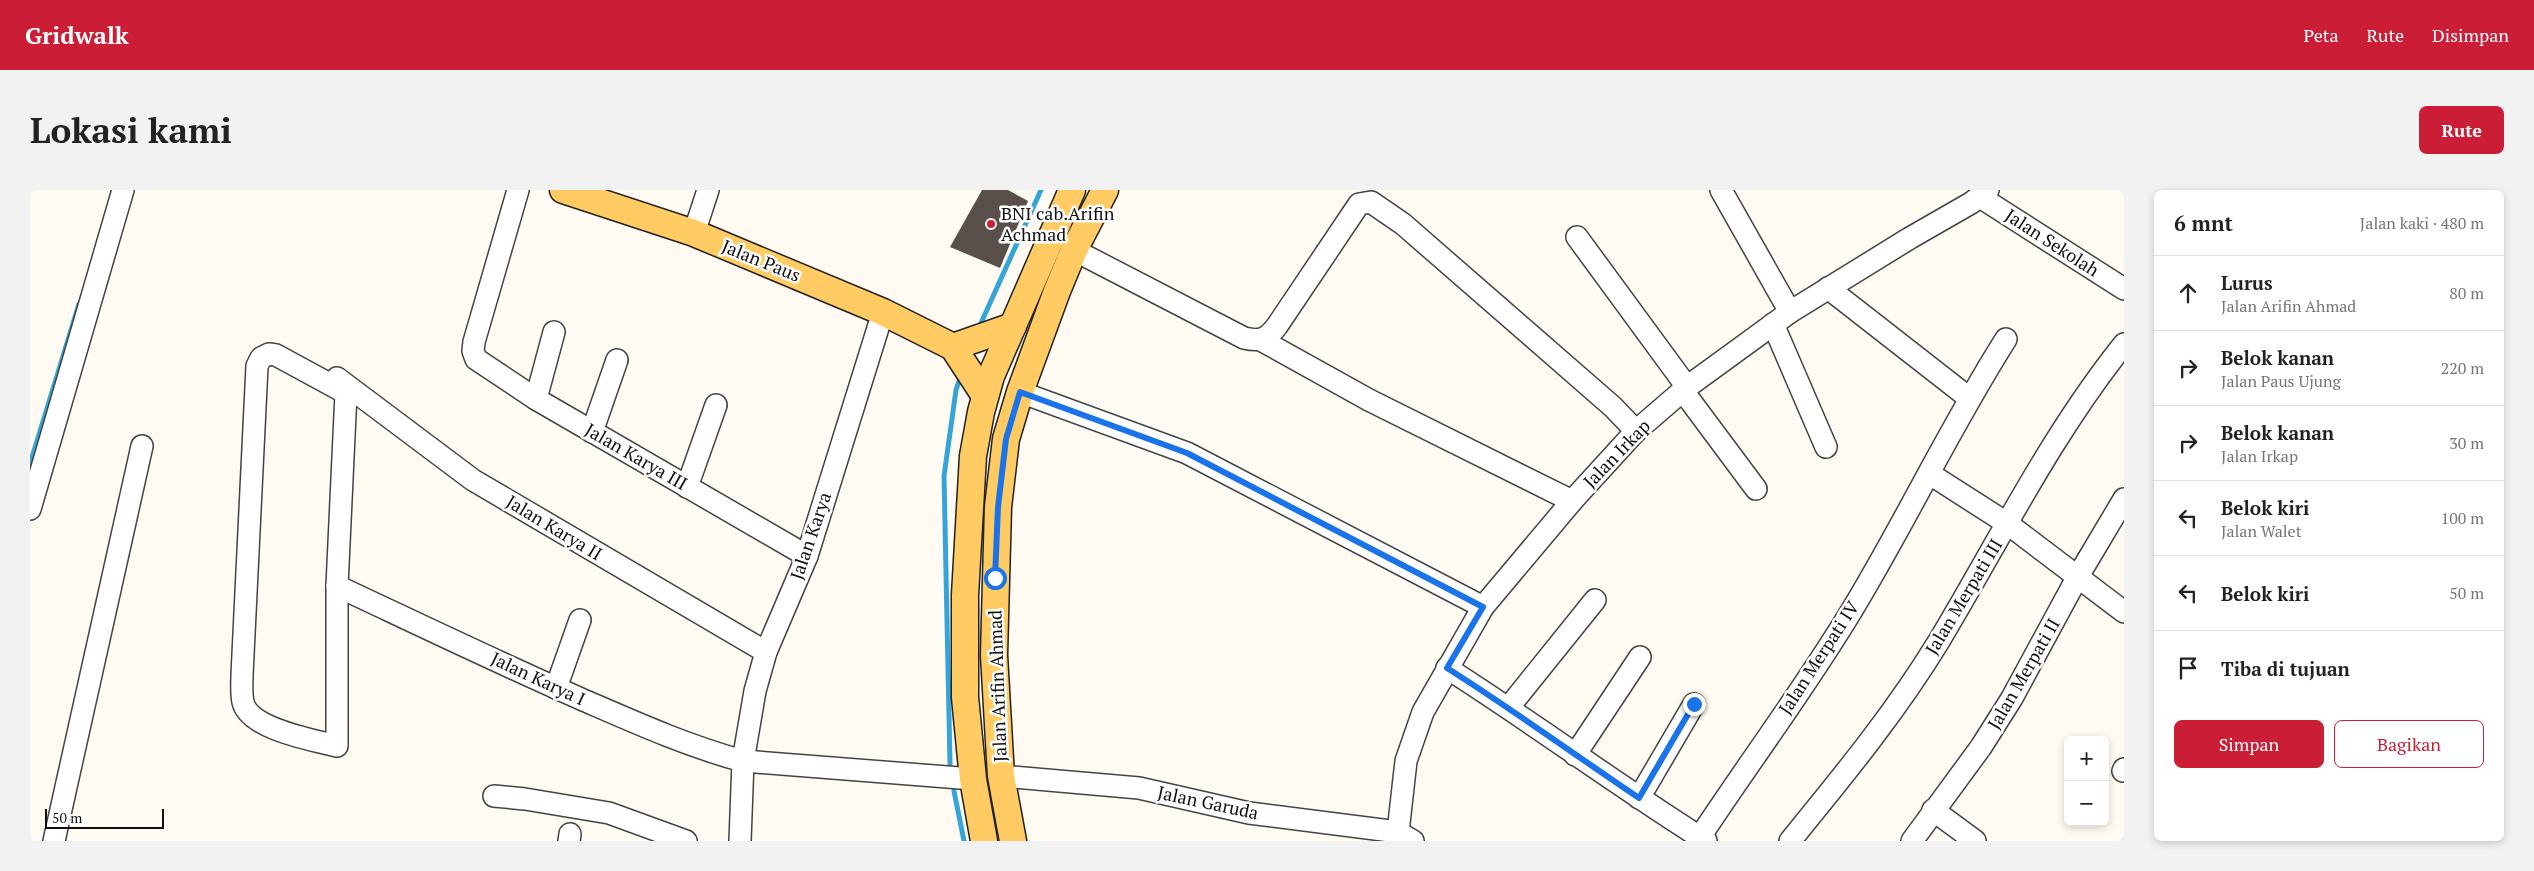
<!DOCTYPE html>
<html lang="id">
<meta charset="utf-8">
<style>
:root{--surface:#fff;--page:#f2f2f2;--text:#222;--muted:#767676;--line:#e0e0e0;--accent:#cb1d35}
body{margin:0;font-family:"PT Serif",serif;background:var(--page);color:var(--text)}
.controls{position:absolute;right:15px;bottom:15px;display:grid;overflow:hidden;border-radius:8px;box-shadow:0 2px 8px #0003}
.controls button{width:45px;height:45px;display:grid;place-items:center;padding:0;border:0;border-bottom:1px solid var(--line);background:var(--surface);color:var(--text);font:25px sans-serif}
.scale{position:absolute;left:15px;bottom:12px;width:119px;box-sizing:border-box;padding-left:5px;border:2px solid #101010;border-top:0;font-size:14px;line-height:18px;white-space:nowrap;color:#101010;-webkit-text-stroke:4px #fff;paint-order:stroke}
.stop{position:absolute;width:15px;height:15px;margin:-11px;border:4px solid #1a73e8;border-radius:50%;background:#fff}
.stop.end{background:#1a73e8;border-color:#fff;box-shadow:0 1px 5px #0008}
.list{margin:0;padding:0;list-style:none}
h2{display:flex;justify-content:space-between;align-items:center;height:65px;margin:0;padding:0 20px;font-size:21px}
h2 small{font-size:16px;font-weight:400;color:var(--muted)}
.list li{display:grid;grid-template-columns:32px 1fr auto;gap:15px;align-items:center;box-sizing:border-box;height:75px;padding:0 20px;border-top:1px solid var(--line)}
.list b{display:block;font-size:19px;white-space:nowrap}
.list p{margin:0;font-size:16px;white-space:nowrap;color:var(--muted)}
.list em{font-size:16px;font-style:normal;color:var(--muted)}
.actions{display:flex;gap:10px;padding:15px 20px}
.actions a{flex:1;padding:11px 0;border:1px solid var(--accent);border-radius:8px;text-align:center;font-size:18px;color:var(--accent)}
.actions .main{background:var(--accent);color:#fff}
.icon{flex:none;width:28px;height:28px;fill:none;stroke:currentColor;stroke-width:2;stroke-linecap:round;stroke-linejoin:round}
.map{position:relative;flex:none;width:2094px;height:651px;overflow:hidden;border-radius:8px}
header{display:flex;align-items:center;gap:30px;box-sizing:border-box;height:70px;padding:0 25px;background:var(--accent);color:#fff}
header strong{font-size:24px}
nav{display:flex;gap:28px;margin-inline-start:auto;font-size:18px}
.intro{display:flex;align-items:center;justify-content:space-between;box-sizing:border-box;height:120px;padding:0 30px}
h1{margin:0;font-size:35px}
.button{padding:12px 22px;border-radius:8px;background:var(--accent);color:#fff;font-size:18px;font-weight:700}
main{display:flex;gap:30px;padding:0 30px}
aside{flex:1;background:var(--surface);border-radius:8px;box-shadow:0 2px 8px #0003}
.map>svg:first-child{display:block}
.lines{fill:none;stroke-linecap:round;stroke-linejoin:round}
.stream{stroke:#35a5d7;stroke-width:5}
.building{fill:#594f4b}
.minor-casing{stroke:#434343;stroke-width:24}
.major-casing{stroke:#212121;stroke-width:29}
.minor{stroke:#fff;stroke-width:21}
.major{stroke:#ffcb62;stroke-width:26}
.route{stroke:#1a73e8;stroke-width:6}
.poi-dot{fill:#cb1d35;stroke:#fff;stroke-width:2}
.labels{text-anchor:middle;stroke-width:5;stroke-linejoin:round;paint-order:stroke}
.poi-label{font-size:18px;fill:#101010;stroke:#fff;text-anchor:start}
.street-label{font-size:18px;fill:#101010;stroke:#fff}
</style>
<header>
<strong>Gridwalk</strong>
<nav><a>Peta</a><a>Rute</a><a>Disimpan</a></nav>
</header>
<div class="intro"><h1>Lokasi kami</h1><a class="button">Rute</a></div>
<main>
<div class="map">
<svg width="2094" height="651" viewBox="0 0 2094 651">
<rect width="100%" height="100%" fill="#fffbf2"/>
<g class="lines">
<g class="stream">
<path d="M951,133L1011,0"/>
<path d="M0,274L49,114"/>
<path d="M920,574L914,286L926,200L930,188"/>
<path d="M924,601L934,651"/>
</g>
</g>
<path class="building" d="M952,0H978L998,11L970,78L920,57Z"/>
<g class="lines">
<g class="minor-casing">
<g id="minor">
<path d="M488,0L444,152L443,161L446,169L506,209L777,366"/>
<path d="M1691,0L1760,122"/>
<path d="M1950,7L2094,99"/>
<path d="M664,43L678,0"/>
<path d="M1547,47L1657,197"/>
<path d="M1044,60L1214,148C1231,152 1237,149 1247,136L1329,14L1341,12L1373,34L1583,217L1606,241"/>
<path d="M1798,98L1939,208"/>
<path d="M1743,134L1796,257"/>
<path d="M1231,150L1339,210L1542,311"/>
<path d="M239,164L246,165L316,203L307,396V556C283,550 219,539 213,512C211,503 212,493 212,485L227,176L231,168Z"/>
<path d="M307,188L443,290L736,462"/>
<path d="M1653,201L1726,299"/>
<path d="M990,202L1157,263L1453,417"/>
<path d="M506,209L524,142"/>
<path d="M562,242L587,170"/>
<path d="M1900,284L1978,334L2094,422"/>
<path d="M657,297L686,215"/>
<path d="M0,319L93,0"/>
<path d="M307,396C388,434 469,473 551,509C604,532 657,556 713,571L943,589"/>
<path d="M1417,478C1505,534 1588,596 1676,651"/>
<path d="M526,498L550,430"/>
<path d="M1479,517L1565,410"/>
<path d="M1545,565L1610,467"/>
<path d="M2093,581L2094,579"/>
<path d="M971,586L1109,598L1219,623L1368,642L1383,651"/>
<path d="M464,606L495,609L579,623L656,651"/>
<path d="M1609,608L1664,514"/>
<path d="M1903,620L1945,651"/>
<path d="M1670,647C1720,571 1775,498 1822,420C1876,331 1920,237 1976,149"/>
<path d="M24,651L112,256"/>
<path d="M539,651L540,644"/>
<path d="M710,651L713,571L725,501L736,462L777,366L853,122"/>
<path d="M1367,651L1376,571L1393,522L1453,417L1542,311L1606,241L1657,197L1760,122L1880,48L1941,13L1958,0"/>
<path d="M1760,651C1813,586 1865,523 1909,451C1969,351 2021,245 2094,154"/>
<path d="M1882,651L1951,557L1982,508L2047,388L2094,309"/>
</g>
</g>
<g class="major-casing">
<g id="major">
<path d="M533,0L664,43L853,122L923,157L955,206"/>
<path d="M923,157L983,136"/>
<path d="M954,651L943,589L935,507V405L943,266L951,222L961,186L1042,0"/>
<path d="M983,651L971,586L964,465L968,317L976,249L990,202L1027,101L1044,60L1075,0"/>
</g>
</g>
<use href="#minor" class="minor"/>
<use href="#major" class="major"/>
</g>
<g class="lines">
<path class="route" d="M965,388L968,317L976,249L990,202L1157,263L1453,417L1417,478C1482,519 1545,565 1609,608L1664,514"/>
</g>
<circle class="poi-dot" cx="961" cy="34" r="5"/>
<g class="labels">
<g class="poi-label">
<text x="971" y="30">BNI cab.Arifin<tspan x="971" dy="21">Achmad</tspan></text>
</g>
<g class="street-label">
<text transform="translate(2022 53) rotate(33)" y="6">Jalan Sekolah</text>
<text transform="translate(731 71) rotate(22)" y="6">Jalan Paus</text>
<text transform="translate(1587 264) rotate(-46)" y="6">Jalan Irkap</text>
<text transform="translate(606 267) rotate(30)" y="6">Jalan Karya III</text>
<text transform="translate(524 338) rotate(31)" y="6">Jalan Karya II</text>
<text transform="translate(781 346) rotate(-71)" y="6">Jalan Karya</text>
<text transform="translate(1934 407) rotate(-59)" y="6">Jalan Merpati III</text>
<text transform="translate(1789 468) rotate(-57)" y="6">Jalan Merpati IV</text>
<text transform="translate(1994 484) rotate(-60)" y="6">Jalan Merpati II</text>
<text transform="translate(508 489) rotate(25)" y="6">Jalan Karya I</text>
<text transform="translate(968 496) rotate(-92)" y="6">Jalan Arifin Ahmad</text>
<text transform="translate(1178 613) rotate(12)" y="6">Jalan Garuda</text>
</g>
</g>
</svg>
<div class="controls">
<button>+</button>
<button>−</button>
</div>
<div class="scale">50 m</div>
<div class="stop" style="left:965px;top:388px"></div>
<div class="stop end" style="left:1664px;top:514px"></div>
</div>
<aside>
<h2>6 mnt<small>Jalan kaki · 480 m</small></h2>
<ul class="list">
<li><svg class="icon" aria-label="ahead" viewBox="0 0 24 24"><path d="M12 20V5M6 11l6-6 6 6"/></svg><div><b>Lurus</b><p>Jalan Arifin Ahmad</p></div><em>80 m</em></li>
<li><svg class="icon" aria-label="right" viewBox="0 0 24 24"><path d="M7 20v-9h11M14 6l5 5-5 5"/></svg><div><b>Belok kanan</b><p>Jalan Paus Ujung</p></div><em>220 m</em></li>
<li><svg class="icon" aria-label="right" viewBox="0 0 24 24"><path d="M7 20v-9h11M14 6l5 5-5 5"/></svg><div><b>Belok kanan</b><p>Jalan Irkap</p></div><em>30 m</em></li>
<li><svg class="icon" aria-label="left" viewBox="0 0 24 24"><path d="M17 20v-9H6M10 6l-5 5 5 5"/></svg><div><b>Belok kiri</b><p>Jalan Walet</p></div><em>100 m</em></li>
<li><svg class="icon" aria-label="left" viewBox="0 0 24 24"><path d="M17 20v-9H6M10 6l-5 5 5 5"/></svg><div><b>Belok kiri</b></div><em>50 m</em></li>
<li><svg class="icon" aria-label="arrive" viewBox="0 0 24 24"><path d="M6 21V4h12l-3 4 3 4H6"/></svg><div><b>Tiba di tujuan</b></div></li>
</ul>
<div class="actions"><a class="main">Simpan</a><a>Bagikan</a></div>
</aside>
</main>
